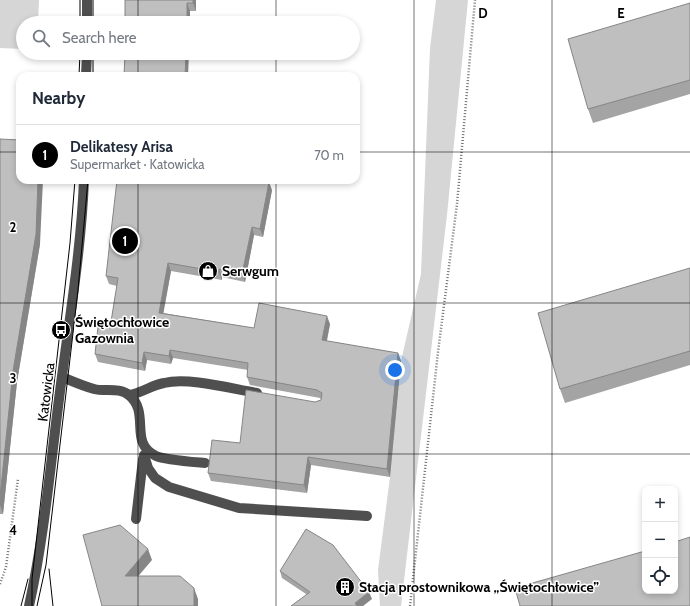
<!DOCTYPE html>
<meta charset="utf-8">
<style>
:root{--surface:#fff;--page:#f2f2f3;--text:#1f2937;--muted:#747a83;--line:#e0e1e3;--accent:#000}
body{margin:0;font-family:Cabin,sans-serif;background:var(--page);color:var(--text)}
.controls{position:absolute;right:12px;bottom:12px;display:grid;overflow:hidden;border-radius:8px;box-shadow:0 2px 6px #0003}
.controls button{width:36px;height:36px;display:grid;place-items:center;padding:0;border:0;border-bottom:1px solid var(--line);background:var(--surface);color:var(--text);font:20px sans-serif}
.you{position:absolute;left:395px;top:370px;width:14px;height:14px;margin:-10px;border:3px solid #fff;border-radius:50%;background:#1a73e8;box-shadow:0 0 0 6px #1a73e833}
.badge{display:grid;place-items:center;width:26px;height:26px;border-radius:50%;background:var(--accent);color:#fff;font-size:13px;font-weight:700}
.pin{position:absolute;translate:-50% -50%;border:2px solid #fff;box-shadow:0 1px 4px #0006}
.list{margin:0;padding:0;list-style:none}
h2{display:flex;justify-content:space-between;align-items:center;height:52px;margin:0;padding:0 16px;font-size:17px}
h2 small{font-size:13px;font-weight:400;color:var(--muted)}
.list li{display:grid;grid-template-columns:26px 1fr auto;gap:12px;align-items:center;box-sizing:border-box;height:60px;padding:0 16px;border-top:1px solid var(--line)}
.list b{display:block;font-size:15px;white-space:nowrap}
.list p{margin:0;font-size:13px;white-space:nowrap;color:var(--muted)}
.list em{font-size:13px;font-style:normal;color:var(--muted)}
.icon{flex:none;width:22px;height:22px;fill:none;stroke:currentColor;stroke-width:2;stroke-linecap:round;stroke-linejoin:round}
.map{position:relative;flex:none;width:690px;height:606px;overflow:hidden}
.search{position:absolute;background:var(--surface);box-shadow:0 2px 6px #0003;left:16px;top:16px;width:344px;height:44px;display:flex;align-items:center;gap:10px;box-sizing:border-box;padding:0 14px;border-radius:22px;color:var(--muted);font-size:15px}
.panel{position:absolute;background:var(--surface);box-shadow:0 2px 6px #0003;left:16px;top:72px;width:344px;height:112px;border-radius:12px}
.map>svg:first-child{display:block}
.green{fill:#d6d6d6}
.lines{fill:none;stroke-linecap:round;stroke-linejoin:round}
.path{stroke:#717171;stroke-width:2.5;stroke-dasharray:1 2;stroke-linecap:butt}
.minor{stroke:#4f4f4f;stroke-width:10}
.tram{stroke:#000;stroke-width:1}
.wall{fill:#a4a4a4}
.shaded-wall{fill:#868686}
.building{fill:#bfbfbf;stroke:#868686}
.grid{fill:none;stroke:#000;stroke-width:1;stroke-opacity:0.55}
.labels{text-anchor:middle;stroke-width:3;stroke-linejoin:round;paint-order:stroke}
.poi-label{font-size:14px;font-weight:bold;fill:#000;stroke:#fff;text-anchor:start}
.street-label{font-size:14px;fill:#000;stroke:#fff}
.grid-label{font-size:13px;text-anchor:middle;font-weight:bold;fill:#000;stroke:#fff;stroke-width:3;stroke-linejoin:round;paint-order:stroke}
</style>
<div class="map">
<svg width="690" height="606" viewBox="0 0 690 606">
<rect width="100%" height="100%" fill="#fff"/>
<g class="green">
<path d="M0,0H39L38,23H23V49L0,48Z"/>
<path d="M436,0H468L447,215L401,606H380L378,570L390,477L401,361L421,274L430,48Z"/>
</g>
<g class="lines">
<g class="path">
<path d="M0,584L6,567L18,479"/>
<path d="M410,606L438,352L457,204L475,0"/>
</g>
<g class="minor">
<path d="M87,23V0"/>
<path d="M86,76L87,53"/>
<path d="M62,377C72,381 83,386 94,389C105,392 119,387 129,395C151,413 128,443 156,456C165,460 194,462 205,463"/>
<path d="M129,395C142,393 152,385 164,383C189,377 232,389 257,393"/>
<path d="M144,455L148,468L155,478L169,487L239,508L367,516"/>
<path d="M136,519L143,459"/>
<path d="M29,606C44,538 50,469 59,399C68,327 81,254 84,180"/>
</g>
<g class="tram">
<path d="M93,0V23"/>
<path d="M80,23V0"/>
<path d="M79,76L80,53"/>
<path d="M93,76V53"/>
<path d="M49,569L53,606"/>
<path d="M21,606L28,579"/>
<path d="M32,606V579L70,243L75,180"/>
<path d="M37,606L46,565L78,290L88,180"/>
</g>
</g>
<g class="wall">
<path d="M196,0V11H190L125,23Z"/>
<path d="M690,3V94L593,123L588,109Z"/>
<path d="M0,139L40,244L17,382L3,514H0Z"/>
<path d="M272,190L263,237L254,235L245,282L222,277V280L171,271L163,313L254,328L330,324L327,341L398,353L401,361L390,477L311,465L307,493L211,481L208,473L240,443L315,402L321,400V399L320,398L250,385L247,377L248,370L173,358L171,364L147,360L145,371L98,362L95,354L110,328L117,286L109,284L106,276Z"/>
<path d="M690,268V365L565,403L560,389Z"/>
<path d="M280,571L372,599L306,594L282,578Z"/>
</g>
<g class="shaded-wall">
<path d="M193,0H196V11L193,3Z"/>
<path d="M187,3L190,11V23H187Z"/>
<path d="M186,53H189L188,76H185Z"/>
<path d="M38,180H43L40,244L17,382L3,514L0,505V497L13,371Z"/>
<path d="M269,182L272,190L263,237L260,229Z"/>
<path d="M252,227L254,235L245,282L242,274Z"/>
<path d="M168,263L171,271L162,321L159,313Z"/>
<path d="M219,269L222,277V280L219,272Z"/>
<path d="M327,316L330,324L325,348L322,340Z"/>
<path d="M170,350L173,358L171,364L169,356Z"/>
<path d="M144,352L147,360L145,371L142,363Z"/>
<path d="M398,353L401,361L390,477L387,469Z"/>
<path d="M308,457L311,465L307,493L304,485Z"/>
<path d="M148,549L152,560L129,587L125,576Z"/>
<path d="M194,588L198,599V606H194Z"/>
<path d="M369,592L372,599L363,606H356L355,603Z"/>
</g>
<g class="building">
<path d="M125,0H193V3H187V23H125Z"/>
<path d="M690,3V80L588,109L568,39Z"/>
<path d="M125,53H186L185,76H124Z"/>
<path d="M0,139L20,140V180H38L36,234L13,371L0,497Z"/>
<path d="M117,180H259L269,182L260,229L252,227L242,274L219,269V272L168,263L159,313L254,328L259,303L327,316L322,340L398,353L387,469L308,457L304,485L208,473L212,440L240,443L246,390L315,402L321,400L322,393L317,390L247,377L248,363L170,350L169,356L144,352L142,363L95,354L98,327L110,328L118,278L106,276Z"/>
<path d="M690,268V351L560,389L538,313Z"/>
<path d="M120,525L148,549L125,576H180L194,588V606H102L83,535Z"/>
<path d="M306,529L333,545L369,592L355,603L357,606H291L310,592L280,571Z"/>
<path d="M690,537V606H520L515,588L645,551V591H675V542Z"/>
</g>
<path class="grid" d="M138,0V23M276,0V23M414,0V606M552,0V606M138,53V76M276,53V76M0,152H20M356,152H690M138,180V606M276,180V606M0,303H690M0,454H690"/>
<defs>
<g id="shop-disc" transform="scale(1)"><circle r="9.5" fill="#000" stroke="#fff"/><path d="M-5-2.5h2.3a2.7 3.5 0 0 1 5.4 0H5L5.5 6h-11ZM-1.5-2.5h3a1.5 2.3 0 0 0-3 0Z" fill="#fff"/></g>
<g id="bus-disc" transform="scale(1)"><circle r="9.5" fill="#000" stroke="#fff"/><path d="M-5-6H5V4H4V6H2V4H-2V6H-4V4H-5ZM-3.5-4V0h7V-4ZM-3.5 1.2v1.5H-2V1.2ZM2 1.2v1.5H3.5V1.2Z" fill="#fff"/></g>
<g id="building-disc" transform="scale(1)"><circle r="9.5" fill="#000" stroke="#fff"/><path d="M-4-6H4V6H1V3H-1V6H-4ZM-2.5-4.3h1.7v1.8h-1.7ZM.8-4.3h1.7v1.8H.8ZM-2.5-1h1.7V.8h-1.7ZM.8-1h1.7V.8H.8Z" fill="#fff"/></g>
</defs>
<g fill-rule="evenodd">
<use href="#shop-disc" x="208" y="271"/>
<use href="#bus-disc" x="61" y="330"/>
<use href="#building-disc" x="345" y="587"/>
</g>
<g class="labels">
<g class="poi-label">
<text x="222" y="276">Serwgum</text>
<text x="75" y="327">Świętochłowice<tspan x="75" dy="16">Gazownia</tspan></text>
<text x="359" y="592">Stacja prostownikowa „Świętochłowice”</text>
</g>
<g class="street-label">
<text transform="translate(46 392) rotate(-83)" y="5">Katowicka</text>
</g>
</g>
<g class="grid-label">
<text x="483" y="18">D</text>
<text x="621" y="18">E</text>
<text x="13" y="232">2</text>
<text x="13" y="383">3</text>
<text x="13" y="535">4</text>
</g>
</svg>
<div class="controls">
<button>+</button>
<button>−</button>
<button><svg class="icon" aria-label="locate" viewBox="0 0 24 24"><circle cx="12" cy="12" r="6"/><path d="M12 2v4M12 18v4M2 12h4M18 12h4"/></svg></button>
</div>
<div class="you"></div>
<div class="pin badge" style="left:125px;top:241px">1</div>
<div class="search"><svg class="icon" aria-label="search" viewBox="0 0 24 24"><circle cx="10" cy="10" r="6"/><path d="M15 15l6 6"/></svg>Search here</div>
<section class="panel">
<h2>Nearby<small></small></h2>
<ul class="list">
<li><span class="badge">1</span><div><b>Delikatesy Arisa</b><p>Supermarket · Katowicka</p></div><em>70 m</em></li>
</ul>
</section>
</div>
